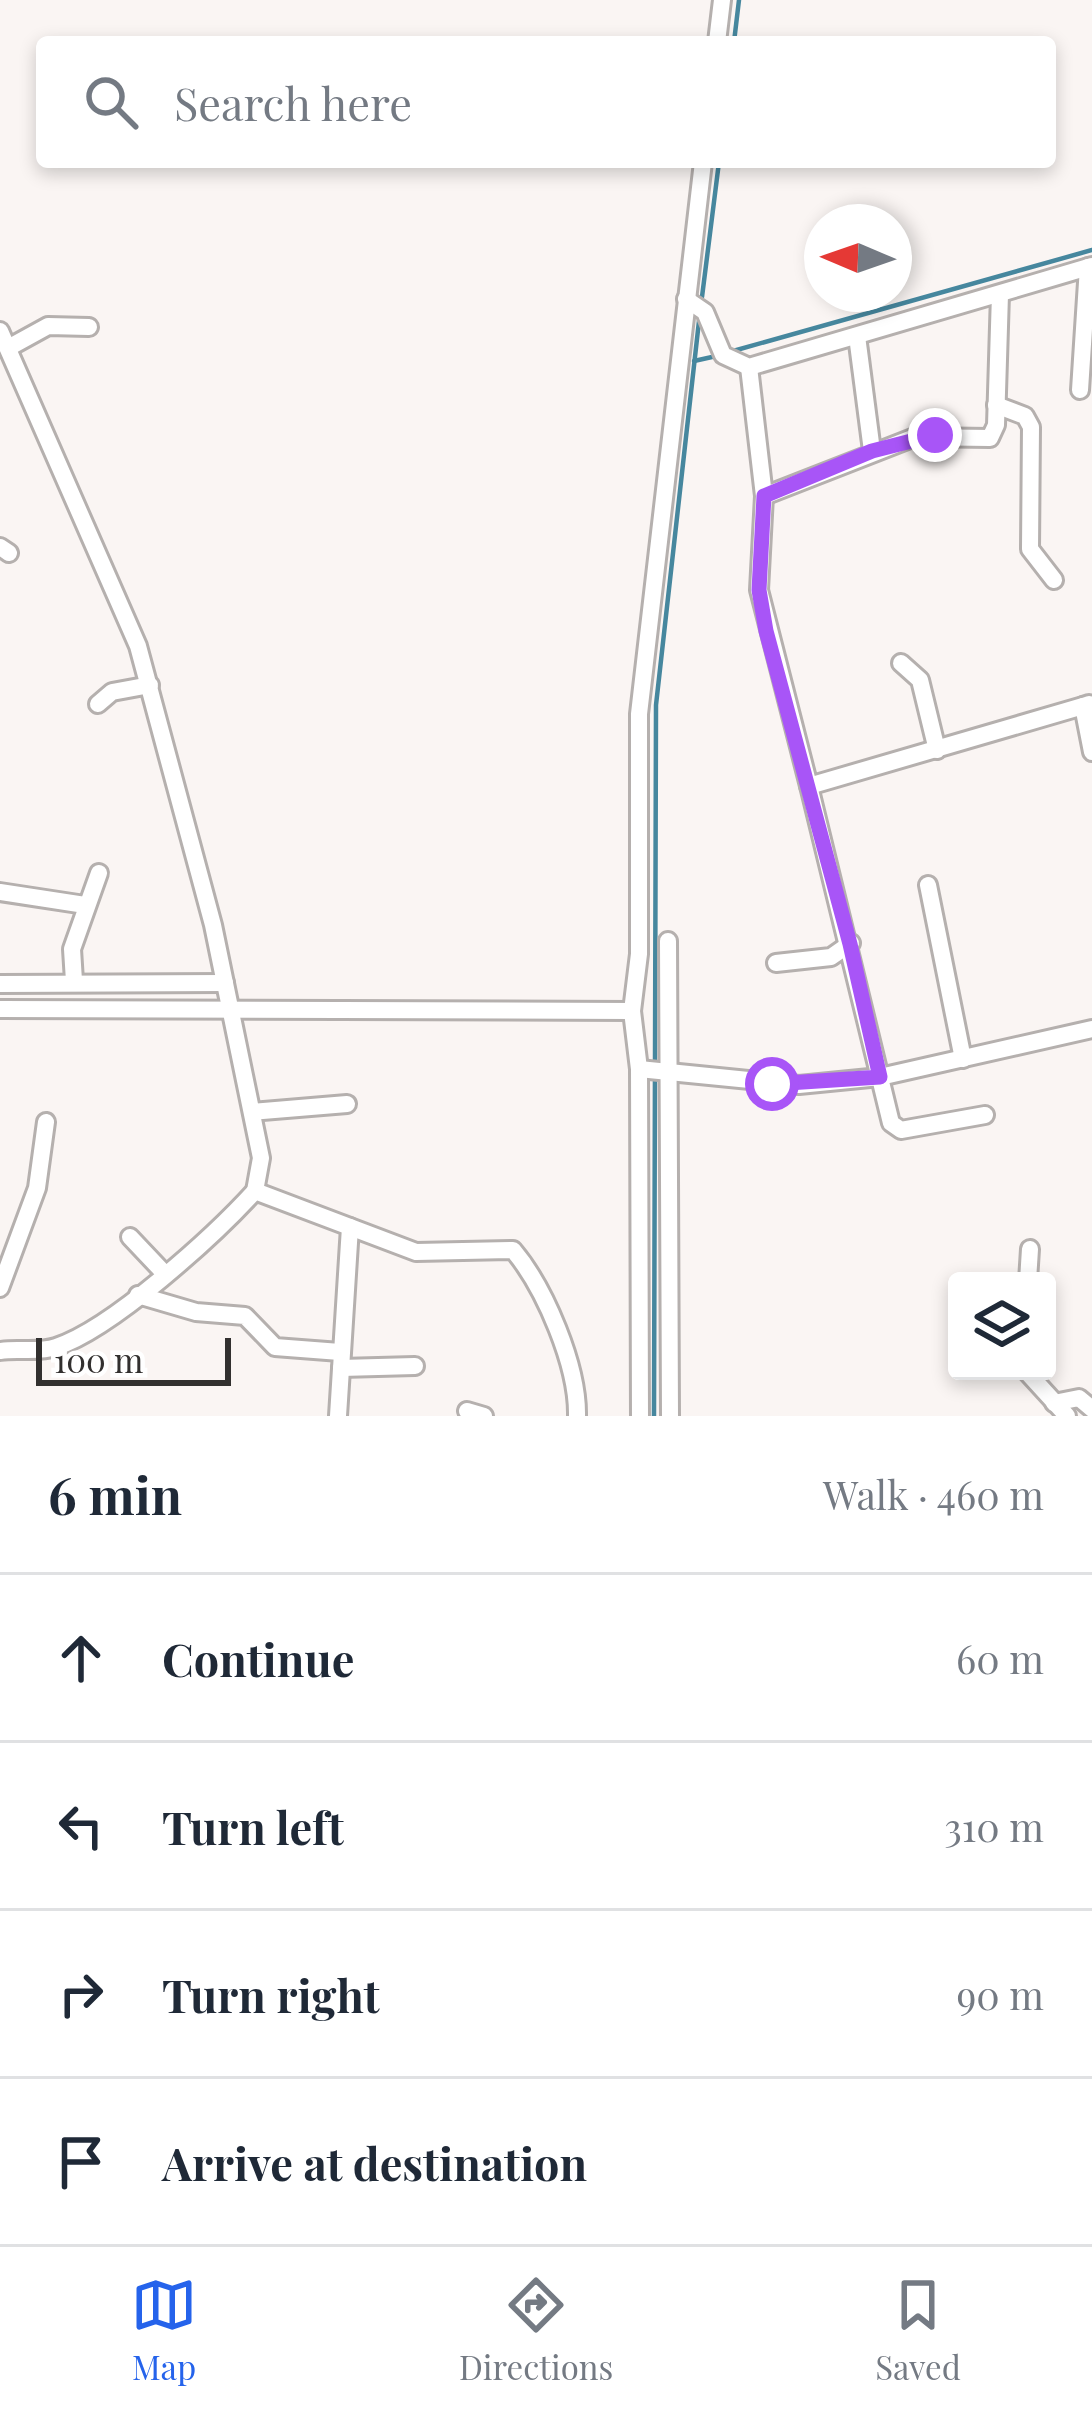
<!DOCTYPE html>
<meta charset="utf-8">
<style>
:root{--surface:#fff;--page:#f6f6f7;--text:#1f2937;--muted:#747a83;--line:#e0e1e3;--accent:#2563eb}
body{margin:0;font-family:"Playfair Display",serif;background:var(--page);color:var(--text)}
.controls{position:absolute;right:36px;bottom:36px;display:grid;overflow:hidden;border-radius:12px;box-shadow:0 6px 18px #0003}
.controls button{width:108px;height:108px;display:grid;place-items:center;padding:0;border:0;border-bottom:3px solid var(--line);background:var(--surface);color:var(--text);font:60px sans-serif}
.compass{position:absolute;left:804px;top:204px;width:108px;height:108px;border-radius:50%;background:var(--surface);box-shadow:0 6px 18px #0003;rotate:272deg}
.scale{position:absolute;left:36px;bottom:30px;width:195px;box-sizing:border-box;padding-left:12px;border:6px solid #32302f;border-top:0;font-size:33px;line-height:42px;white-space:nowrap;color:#32302f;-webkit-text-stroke:9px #fff;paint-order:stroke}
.stop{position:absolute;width:36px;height:36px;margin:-27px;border:9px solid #a855f7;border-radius:50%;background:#fff}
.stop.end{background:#a855f7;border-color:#fff;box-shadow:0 3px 12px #0008}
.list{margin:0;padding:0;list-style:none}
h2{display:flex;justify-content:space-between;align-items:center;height:156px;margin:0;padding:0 48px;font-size:51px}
h2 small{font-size:39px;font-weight:400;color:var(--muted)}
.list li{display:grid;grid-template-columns:78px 1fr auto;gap:36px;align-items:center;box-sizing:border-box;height:168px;padding:0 48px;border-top:3px solid var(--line)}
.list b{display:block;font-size:45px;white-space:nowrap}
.list em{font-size:39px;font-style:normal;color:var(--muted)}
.icon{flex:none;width:66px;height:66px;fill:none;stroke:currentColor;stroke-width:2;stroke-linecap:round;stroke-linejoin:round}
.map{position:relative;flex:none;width:1092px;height:1416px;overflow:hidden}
.search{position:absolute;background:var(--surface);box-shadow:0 6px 18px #0003;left:36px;right:36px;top:36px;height:132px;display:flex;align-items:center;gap:30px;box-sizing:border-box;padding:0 42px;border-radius:12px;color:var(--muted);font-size:45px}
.sheet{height:828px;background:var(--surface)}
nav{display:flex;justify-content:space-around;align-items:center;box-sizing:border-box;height:168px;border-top:3px solid var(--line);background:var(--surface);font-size:33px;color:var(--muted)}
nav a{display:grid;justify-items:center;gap:6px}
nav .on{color:var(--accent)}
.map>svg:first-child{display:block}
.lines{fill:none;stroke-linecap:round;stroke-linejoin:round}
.stream{stroke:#46879e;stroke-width:4.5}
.minor-casing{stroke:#b5b0ae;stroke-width:22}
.minor{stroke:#fff;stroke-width:16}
.route{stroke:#a855f7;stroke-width:15}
</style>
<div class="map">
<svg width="1092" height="1416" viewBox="0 0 1092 1416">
<rect width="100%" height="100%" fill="#faf5f3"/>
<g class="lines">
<g class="stream">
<path d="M734,42L739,0"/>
<path d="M702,297L719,162"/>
<path d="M733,351L1092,250"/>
<path d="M694,361L712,357"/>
<path d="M654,1416L656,705L699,321"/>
</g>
<g class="minor-casing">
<g id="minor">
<path d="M717,42L722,0"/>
<path d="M686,299L705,312L723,355L749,367L1092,266"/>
<path d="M0,331L138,646L213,925L261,1158L255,1191"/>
<path d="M857,336L872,451"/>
<path d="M8,348L48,326L89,327"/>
<path d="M749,367L764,496L759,590L809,786L1083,706"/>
<path d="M1080,390L1088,267"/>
<path d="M996,405L1025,416L1031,427L1030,549L1054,580"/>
<path d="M764,496L915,437L990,438L996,425L1000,294"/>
<path d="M0,547L9,553"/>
<path d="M901,663L920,680L937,750"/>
<path d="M98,704L112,692L150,685"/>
<path d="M1089,704L1083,706L1092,752"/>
<path d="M809,786L891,1123L901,1130L985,1115"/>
<path d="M928,885L963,1059"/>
<path d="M0,892L85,905"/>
<path d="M668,941L670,1416"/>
<path d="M776,963L831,957L851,943"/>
<path d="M74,981L72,949L99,873"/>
<path d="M0,984L225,983"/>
<path d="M0,1009L632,1011"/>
<path d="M639,1069L799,1085L880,1077L1092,1029"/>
<path d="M252,1112L347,1104"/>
<path d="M350,1227L416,1252L513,1250C545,1288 578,1366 577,1416"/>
<path d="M130,1237L165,1274"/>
<path d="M1028,1281L1030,1249"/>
<path d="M0,1288L37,1188L46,1122"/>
<path d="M138,1295L196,1312L245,1316L275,1347L340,1352"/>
<path d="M0,1351C18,1348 38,1353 56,1347C112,1329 215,1235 255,1191L350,1227L338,1416"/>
<path d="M341,1368L415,1366"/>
<path d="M1026,1371L1067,1416"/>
<path d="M1054,1403L1079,1398L1092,1409"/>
<path d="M467,1411L484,1416"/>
<path d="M640,1416L639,1069L632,1011L639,954V714L703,162"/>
</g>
</g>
<use href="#minor" class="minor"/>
</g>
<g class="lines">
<path class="route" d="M772,1084L880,1077L850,944L766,631L759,590L764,496L872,451L935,435"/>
</g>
</svg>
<div class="controls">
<button><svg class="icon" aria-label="layers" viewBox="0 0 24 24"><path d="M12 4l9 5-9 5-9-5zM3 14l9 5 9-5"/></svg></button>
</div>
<svg class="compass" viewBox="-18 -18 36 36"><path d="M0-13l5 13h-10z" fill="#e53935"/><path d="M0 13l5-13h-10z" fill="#747a83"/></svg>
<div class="scale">100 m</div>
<div class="stop" style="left:772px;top:1084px"></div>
<div class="stop end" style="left:935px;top:435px"></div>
<div class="search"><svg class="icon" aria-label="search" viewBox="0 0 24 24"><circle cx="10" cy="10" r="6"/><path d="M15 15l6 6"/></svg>Search here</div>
</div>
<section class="sheet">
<h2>6 min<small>Walk · 460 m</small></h2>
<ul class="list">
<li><svg class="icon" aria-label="ahead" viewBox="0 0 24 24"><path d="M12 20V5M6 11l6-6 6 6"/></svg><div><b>Continue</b></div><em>60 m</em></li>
<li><svg class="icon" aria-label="left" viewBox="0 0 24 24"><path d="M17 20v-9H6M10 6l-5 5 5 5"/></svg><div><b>Turn left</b></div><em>310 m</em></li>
<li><svg class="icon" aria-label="right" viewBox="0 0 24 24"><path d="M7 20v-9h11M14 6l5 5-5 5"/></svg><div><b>Turn right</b></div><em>90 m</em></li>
<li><svg class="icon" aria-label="arrive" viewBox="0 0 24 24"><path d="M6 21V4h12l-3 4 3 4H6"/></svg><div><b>Arrive at destination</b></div></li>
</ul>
</section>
<nav>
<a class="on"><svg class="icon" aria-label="map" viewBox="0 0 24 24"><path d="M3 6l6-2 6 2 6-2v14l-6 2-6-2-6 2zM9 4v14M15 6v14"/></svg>Map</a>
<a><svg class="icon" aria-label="directions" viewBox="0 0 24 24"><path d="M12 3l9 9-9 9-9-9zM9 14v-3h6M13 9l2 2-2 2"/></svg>Directions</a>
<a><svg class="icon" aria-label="saved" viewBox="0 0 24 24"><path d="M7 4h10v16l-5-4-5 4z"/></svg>Saved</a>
</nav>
